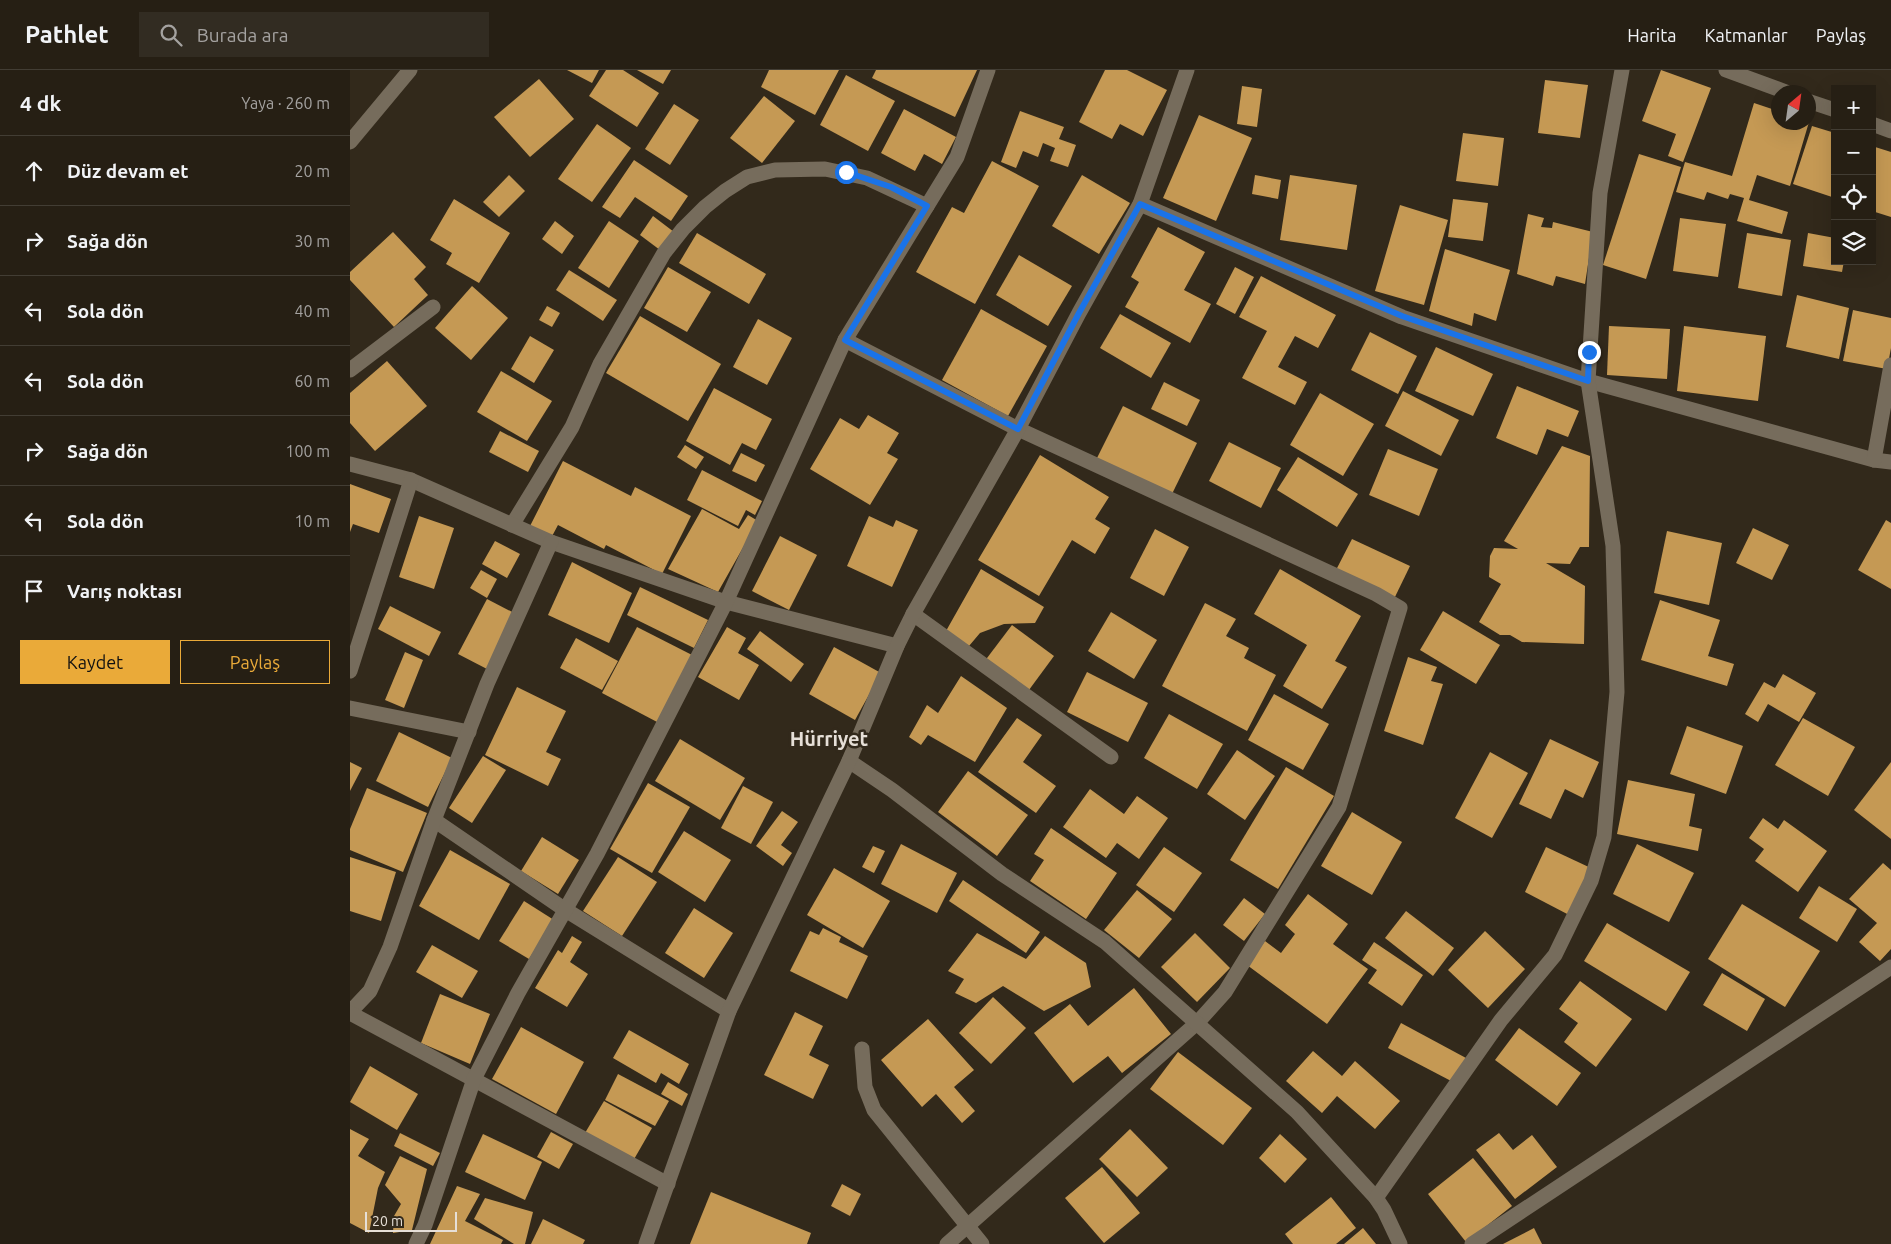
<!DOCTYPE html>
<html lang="tr">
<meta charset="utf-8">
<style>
:root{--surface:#261f14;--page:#322c22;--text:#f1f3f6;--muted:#a4a2a0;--line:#423d34;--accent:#eaaa39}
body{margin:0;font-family:Ubuntu,sans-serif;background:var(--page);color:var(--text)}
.controls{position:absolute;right:15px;top:15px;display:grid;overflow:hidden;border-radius:0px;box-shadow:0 5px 20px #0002}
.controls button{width:45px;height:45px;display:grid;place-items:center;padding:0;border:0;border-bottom:1px solid var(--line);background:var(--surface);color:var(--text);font:25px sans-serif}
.compass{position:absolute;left:1421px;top:15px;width:45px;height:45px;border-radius:50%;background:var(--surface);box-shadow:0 5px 20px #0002;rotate:29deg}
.scale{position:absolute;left:15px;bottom:12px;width:92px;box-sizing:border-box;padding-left:5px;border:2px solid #e6dfd7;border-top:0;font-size:14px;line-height:18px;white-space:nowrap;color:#e6dfd7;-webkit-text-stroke:4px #32291b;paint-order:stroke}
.stop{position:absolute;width:15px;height:15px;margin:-11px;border:4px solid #1a73e8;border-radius:50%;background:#fff}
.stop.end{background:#1a73e8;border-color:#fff;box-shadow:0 1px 5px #0008}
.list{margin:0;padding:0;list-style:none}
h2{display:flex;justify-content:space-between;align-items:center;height:65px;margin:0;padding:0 20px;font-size:21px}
h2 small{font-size:16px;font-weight:400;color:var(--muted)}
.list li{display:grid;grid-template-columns:32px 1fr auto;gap:15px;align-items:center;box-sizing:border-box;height:70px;padding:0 20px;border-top:1px solid var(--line)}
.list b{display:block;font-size:19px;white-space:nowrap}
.list em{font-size:16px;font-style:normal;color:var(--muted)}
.actions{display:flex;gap:10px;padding:15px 20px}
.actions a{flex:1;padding:11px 0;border:1px solid var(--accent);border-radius:0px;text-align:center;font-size:18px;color:var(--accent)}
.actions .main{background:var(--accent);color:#111}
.icon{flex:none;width:28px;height:28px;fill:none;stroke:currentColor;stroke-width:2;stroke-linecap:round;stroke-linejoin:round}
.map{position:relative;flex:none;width:1541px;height:1174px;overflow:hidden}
header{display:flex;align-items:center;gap:30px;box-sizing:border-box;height:70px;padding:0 25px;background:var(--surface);border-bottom:1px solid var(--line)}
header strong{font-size:24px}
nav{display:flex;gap:28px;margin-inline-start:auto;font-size:18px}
.search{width:350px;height:45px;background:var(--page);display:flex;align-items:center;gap:12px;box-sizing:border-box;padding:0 18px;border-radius:0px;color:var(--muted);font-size:19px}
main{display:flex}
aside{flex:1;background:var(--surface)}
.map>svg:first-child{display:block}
.building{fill:#c59954}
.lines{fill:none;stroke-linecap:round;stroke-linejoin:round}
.lane{stroke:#766c5c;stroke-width:15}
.street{stroke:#766c5c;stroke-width:15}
.route{stroke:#1a73e8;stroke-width:6}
.labels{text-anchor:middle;stroke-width:5;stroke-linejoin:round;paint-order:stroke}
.district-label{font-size:20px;font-weight:bold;fill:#e6dfd7;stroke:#32291b}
</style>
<header>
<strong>Pathlet</strong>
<div class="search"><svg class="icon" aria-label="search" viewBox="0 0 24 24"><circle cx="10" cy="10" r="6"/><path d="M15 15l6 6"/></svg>Burada ara</div>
<nav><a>Harita</a><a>Katmanlar</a><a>Paylaş</a></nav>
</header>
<main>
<aside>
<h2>4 dk<small>Yaya · 260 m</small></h2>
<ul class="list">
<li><svg class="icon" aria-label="ahead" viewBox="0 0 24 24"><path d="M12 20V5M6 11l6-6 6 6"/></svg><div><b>Düz devam et</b></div><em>20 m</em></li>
<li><svg class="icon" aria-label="right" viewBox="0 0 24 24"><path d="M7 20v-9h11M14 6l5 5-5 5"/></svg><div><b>Sağa dön</b></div><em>30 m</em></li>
<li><svg class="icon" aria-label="left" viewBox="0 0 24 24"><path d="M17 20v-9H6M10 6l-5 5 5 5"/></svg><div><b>Sola dön</b></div><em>40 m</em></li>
<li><svg class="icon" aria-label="left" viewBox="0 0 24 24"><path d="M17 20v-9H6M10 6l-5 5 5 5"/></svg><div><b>Sola dön</b></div><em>60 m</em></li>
<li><svg class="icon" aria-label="right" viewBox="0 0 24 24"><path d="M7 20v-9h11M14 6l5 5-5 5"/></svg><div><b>Sağa dön</b></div><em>100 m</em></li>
<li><svg class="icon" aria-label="left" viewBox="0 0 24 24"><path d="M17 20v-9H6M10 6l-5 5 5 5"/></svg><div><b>Sola dön</b></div><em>10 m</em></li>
<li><svg class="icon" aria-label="arrive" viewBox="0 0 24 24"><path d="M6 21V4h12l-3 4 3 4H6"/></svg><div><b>Varış noktası</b></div></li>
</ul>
<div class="actions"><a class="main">Kaydet</a><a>Paylaş</a></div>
</aside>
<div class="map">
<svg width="1541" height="1174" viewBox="0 0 1541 1174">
<rect width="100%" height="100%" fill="#32291b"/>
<g class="building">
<path d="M217,0H249L242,13Z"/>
<path d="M256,0H273L309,23L287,57L239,26Z"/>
<path d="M287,0H321L313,14Z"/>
<path d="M419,0H489L465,45L411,17Z"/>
<path d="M526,0H627L605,47L522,8Z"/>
<path d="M755,0H777L817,20L793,66L770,54L762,69L729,52Z"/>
<path d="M1311,0L1361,18L1333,92L1318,86L1326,64L1292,51Z"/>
<path d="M496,5L545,31L518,81L470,55Z"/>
<path d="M189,9L224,49L180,87L144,47Z"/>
<path d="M1195,10L1238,15L1230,68L1188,63Z"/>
<path d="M892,16L912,19L907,57L887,54Z"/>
<path d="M414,26L445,51L412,93L380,68Z"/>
<path d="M1404,33L1428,41V52H1459L1440,116L1407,105L1399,130L1438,142L1432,164L1387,151L1394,128L1380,124L1378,129L1357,122L1354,130L1326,122L1335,92L1382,106Z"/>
<path d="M324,34L349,50L320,95L295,79Z"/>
<path d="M554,39L606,67L592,94L574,84L565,101L531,83Z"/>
<path d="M670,41L714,57L709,69L726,75L718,97L700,91L705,78L693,73L688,87L673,81L666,98L651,92Z"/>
<path d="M849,45L902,68L866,151L813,128Z"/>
<path d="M247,54L281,78L242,132L208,109Z"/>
<path d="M1462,56L1485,63V128L1443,114Z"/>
<path d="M1113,63L1154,68L1148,116L1106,111Z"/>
<path d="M1522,76L1541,82V147L1522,141Z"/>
<path d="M1289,84L1331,97L1296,209L1253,195Z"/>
<path d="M284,90L338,126L321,151L285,127L270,148L252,137Z"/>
<path d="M642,91L689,116L625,234L566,202L602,137L614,143Z"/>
<path d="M159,105L175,121L149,147L133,132Z"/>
<path d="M732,105L780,133L749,184L702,156Z"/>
<path d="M905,105L931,110L928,129L902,124Z"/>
<path d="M940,105L1007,115L997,180L930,170Z"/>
<path d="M104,129L160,163L129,213L96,194L102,183L80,170Z"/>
<path d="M1103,129L1138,133L1133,171L1098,167Z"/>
<path d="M1050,135L1098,150L1074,235L1025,221Z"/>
<path d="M1178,144L1194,148L1191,157L1202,158L1203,152L1243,162L1235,214L1206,206L1203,216L1167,204Z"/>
<path d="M303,146L324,162L310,180L290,165Z"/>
<path d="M1330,148L1376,154L1368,207L1323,201Z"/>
<path d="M205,151L224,166L212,184L192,169Z"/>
<path d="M259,151L289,171L259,218L228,198Z"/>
<path d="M808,157L855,182L834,220L861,234L840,273L775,237L789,212L781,207Z"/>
<path d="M43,162L76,197L64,209L78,225L44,257L0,210V202Z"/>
<path d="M347,163L416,204L399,234L329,193Z"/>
<path d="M1397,163L1441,170L1432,226L1388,218Z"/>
<path d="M1458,163L1485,168V191H1494L1492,202L1453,196Z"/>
<path d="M1095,179L1160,200L1146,251L1124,243L1122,256L1079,241Z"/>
<path d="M669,185L722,216L698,256L646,225Z"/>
<path d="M318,197L361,222L337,262L294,238Z"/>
<path d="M885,197L904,207L885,244L866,234Z"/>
<path d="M219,200L267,230L253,251L206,220Z"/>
<path d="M911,206L986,245L968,278L945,266L928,297L957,312L945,335L892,308L917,261L889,247Z"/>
<path d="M122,216L158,248L121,290L85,258Z"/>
<path d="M1447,225L1499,238L1489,289L1436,277Z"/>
<path d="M197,236L210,243L202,257L189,250Z"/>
<path d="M631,239L697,276L658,346L592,310Z"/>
<path d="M1503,240L1541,248V278L1537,299L1493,291Z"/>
<path d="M770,244L821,273L801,308L750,278Z"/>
<path d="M290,246L371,294L338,351L256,303Z"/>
<path d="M408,249L442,268L417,315L383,297Z"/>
<path d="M1259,256L1320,259L1317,309L1257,305Z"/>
<path d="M1334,256L1416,266L1408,331L1327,321Z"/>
<path d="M1020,262L1067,286L1048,324L1001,300Z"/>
<path d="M180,266L204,280L184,313L161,299Z"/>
<path d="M1086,277L1143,304L1123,346L1065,321Z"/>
<path d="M37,291L77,336L25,381L0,353V323Z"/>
<path d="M151,301L202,331L177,371L127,342Z"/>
<path d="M814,312L850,330L837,356L801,339Z"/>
<path d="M1167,316L1229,341L1218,367L1197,359L1187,385L1146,368Z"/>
<path d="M364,318L422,349L406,380L392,373L380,395L336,371Z"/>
<path d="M1053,321L1109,350L1091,386L1035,356Z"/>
<path d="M970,323L1024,354L993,406L940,375Z"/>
<path d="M773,336L847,373L820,428L746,390Z"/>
<path d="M518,345L549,363L537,383L548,389L520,435L460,399L490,348L509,359Z"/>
<path d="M150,361L189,381L178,402L139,382Z"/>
<path d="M879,372L931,398L911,438L859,411Z"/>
<path d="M335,375L354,387L346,399L327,387Z"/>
<path d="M1212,376L1240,386L1239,477H1230L1220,494L1196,493L1235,516L1234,574L1172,572L1160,565H1150L1129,552L1151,514L1139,507L1140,486L1144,478L1168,479L1154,471Z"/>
<path d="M1038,379L1088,399L1069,446L1019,425Z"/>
<path d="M391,383L415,395L406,412L382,401Z"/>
<path d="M690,385L759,427L745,449L760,458L745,484L722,470L689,526L628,490Z"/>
<path d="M948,387L1008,424L987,457L927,420Z"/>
<path d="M213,391L281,426L285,417L341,446L312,504L256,475L254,479L208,455L200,470L178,460Z"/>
<path d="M352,400L412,431L405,445L396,440L388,456L337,430Z"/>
<path d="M0,414L41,429L29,463L3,454L0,462Z"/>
<path d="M352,439L389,459L398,445L408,451L368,522L318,499Z"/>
<path d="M69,446L104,458L84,519L49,507Z"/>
<path d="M519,446L543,457L546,450L568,460L542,517L497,496Z"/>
<path d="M1536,450L1541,453V519L1508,500Z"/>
<path d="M1403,458L1439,475L1422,510L1386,493Z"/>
<path d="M805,459L839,477L814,526L780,508Z"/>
<path d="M1317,461L1372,473L1359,535L1304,523Z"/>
<path d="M430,466L467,485L439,540L402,521Z"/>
<path d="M1002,469L1060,496L1043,531L985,502Z"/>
<path d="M145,471L170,484L157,508L132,494Z"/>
<path d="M222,492L282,523L259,573L198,545Z"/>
<path d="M631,499L694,537L685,553L654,554L630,563L619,576L596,561Z"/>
<path d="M930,499L1011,546L985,591L997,597L972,639L933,616L957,575L904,544Z"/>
<path d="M131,500L147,509L137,528L120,518Z"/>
<path d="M290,517L358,550L344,578L277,545Z"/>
<path d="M137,529L166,544L137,599L108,584Z"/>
<path d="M1310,530L1370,550L1358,586L1384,594L1377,616L1291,590Z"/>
<path d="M855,533L886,549L876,566L899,578L894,588L926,605L897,661L812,616Z"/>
<path d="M40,536L91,562L79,586L28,559Z"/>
<path d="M1093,541L1150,575L1126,614L1070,580Z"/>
<path d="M761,542L807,570L784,609L738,581Z"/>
<path d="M662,555L704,586L676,624L634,592Z"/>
<path d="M287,557L344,586L309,653L252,623Z"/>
<path d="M377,557L396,568L388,583L409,595L389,630L348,607Z"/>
<path d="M410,561L454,594L441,612L397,579Z"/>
<path d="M226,568L268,591L252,620L210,598Z"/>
<path d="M484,577L531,603L505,650L459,624Z"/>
<path d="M55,582L73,590L54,638L35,630Z"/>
<path d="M1058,587L1087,597L1081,611L1093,614L1073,675L1034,661Z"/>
<path d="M737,602L798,633L778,672L717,642Z"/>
<path d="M1433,604L1466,623L1449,652L1418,634L1408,652L1395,644L1414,612L1425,618Z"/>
<path d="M611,606L657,638L625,692L578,665L571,675L559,667L577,635L588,643Z"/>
<path d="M167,617L216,641L196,682L211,689L198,716L135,685Z"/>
<path d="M924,624L979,654L953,700L898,670Z"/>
<path d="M819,644L873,674L847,719L794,688Z"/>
<path d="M667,648L692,665L673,692L706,716L686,743L628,702Z"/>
<path d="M1453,648L1505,677L1478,726L1425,695Z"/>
<path d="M1337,656L1393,676L1376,724L1320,704Z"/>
<path d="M49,662L102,688L78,737L26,711Z"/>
<path d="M330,669L395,708L370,750L305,711Z"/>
<path d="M1200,669L1249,692L1233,728L1215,719L1201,749L1169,734Z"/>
<path d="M887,680L925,706L895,750L857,724Z"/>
<path d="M1140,682L1178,703L1142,768L1105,748Z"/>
<path d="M133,686L156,700L122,753L99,738Z"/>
<path d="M0,692L12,698L0,721Z"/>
<path d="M1541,692V769L1504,740Z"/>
<path d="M936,697L984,726L928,819L880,790Z"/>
<path d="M618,701L678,745L647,786L588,742Z"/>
<path d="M1278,710L1345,724L1339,756L1352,759L1348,781L1267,764Z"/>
<path d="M298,713L340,737L302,803L260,779Z"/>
<path d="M393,716L423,732L401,774L371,758Z"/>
<path d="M17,718L77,743L53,802L0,780V759Z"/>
<path d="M740,719L774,744L787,726L818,748L789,789L767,773L756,788L713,757Z"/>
<path d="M432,741L448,752L431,775L442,783L433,796L406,776Z"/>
<path d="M1002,742L1052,772L1022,825L971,796Z"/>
<path d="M1413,748L1428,759L1434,750L1477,781L1448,822L1405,791L1414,779L1399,768Z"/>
<path d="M701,758L767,803L736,849L680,811L694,790L684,784Z"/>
<path d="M334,761L381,790L355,832L308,802Z"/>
<path d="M192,767L229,790L208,824L171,801Z"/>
<path d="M551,774L607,803L587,843L531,814Z"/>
<path d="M1287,774L1344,803L1319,852L1263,824Z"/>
<path d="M523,776L535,781L524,803L512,797Z"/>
<path d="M814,777L852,803L824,842L786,815Z"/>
<path d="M1196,777L1243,799L1221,846L1175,822Z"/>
<path d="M100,780L160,814L129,870L69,836Z"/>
<path d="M0,787L46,802L31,851L0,841Z"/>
<path d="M268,787L307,812L272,866L233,841Z"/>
<path d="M1533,793L1541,800V879L1530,891L1509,872L1527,853L1499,829Z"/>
<path d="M484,798L540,831L513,878L457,845Z"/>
<path d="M613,810L690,862L676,883L599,831Z"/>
<path d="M1469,816L1507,839L1487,872L1449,848Z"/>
<path d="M787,820L822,849L789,888L754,860Z"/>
<path d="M958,824L998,854L983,874L1018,899L977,954L897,895L915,871L931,883L945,864L935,855Z"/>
<path d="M894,828L915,844L894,871L873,855Z"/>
<path d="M174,831L204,850L179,889L149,871Z"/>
<path d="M1392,834L1470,881L1435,937L1358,889Z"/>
<path d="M344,838L383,863L354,908L315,883Z"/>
<path d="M1056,841L1104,878L1083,906L1035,868Z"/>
<path d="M1257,853L1340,902L1316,941L1234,891Z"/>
<path d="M473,858L491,867L489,872L518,886L497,929L440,901L460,861L469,865Z"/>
<path d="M1135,861L1175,899L1138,938L1098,900Z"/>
<path d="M627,863L676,889L695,866L736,893L741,917L694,941L653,916L626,933L605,923L614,909L598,901Z"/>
<path d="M845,863L880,898L847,932L811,897Z"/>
<path d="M222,866L232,872L220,892L238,904L217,937L185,918L208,880L212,883Z"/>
<path d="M1024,872L1073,905L1052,936L1018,913L1027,900L1012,890Z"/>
<path d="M82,875L128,901L112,928L66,902Z"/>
<path d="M1372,903L1415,929L1397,961L1353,935Z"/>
<path d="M1230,911L1282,949L1246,997L1214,972L1228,953L1209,939Z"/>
<path d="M784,918L821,964L772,1003L758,986L723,1013L684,963L720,934L738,956Z"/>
<path d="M90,924L140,944L120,994L71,973Z"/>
<path d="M643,927L676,958L641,994L609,963Z"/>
<path d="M445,942L473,956L459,985L479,995L463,1029L414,1005Z"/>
<path d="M578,949L624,1000L604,1017L625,1041L612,1053L586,1024L572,1037L531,990Z"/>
<path d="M1051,953L1116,988L1103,1012L1038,978Z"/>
<path d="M171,957L234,992L206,1044L142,1009Z"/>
<path d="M1169,958L1231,1003L1207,1036L1145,990Z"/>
<path d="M279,960L339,994L329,1014L311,1003L306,1013L263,988Z"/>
<path d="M963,981L992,1006L1005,991L1050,1031L1025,1059L987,1026L972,1043L936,1011Z"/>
<path d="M828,982L902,1038L873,1075L800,1019Z"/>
<path d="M20,996L68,1024L47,1060L0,1032Z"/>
<path d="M268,1004L319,1031L305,1056L255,1030Z"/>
<path d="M318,1012L338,1024L332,1036L311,1024Z"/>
<path d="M254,1031L302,1058L283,1091L235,1063Z"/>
<path d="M0,1059L19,1069L8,1086L35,1102L28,1118L19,1163L0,1153Z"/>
<path d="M780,1059L818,1098L787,1127L749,1089Z"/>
<path d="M201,1062L223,1074L209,1099L187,1087Z"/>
<path d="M50,1063L90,1083L83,1096L44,1076Z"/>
<path d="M1149,1063L1163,1080L1182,1065L1207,1097L1165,1129L1126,1080Z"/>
<path d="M133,1064L192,1092L175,1130L115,1102Z"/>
<path d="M930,1064L957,1089L935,1113L909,1088Z"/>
<path d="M50,1086L77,1099L62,1160L43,1163L44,1146L51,1134L35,1115Z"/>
<path d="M1123,1088L1162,1136L1116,1172L1078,1124Z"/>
<path d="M752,1097L790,1143L754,1173L715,1128Z"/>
<path d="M492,1114L511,1124L500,1146L481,1136Z"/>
<path d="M107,1116L130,1124L115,1151L153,1170L151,1174H80Z"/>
<path d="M361,1122L461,1163L457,1174H340Z"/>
<path d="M981,1127L1006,1158L986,1174H943L935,1164Z"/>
<path d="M135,1128L183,1142L175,1174H164L124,1149Z"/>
<path d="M193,1149L235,1170L233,1174H181Z"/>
<path d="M1013,1158L1026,1174H994Z"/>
<path d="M1184,1158L1192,1174H1153Z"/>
</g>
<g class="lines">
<path class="lane" d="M162,455L222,357L250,294L314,183L333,159L355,137L375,121L397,107L425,100L475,99L517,108L577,136"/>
<g class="street">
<path d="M1376,0L1436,22"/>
<path d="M1458,31L1485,40"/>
<path d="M1522,54L1541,61"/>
<path d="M0,72L60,0"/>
<path d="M790,134L1052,247L1238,311L1524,390L1541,392"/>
<path d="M495,270L668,359L1026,524L1050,538L989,737L875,922L848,952L597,1174"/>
<path d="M0,300L83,237"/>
<path d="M1524,390L1541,295"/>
<path d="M0,394L61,410L201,472L376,532L547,576"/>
<path d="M563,544L761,687"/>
<path d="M0,601L61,410"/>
<path d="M0,638L119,662"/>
<path d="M499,691L542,720L652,804L755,872L947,1042L1026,1128L1034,1140L1050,1174"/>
<path d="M84,750L214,839L379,941"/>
<path d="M0,942L20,921L40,877L84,750L137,614L201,472"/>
<path d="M0,943L318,1114"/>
<path d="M512,979L515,1017L524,1040L632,1174"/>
<path d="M1026,1128L1151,950L1205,885L1241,811L1254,767L1267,622L1263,476L1238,311L1250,123L1272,0"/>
<path d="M66,1174L75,1155L124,1009L168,923L247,784L376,532L495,270L607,87L638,0"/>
<path d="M296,1174L379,941L499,691L547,576L563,544L668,359L729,243L790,134L837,0"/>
<path d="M1122,1174L1541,897"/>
</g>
</g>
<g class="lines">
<path class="route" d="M496,102L541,117L577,136L495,270L668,359L729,243L790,134L1052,246L1238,311L1239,282"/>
</g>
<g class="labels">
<g class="district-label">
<text x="479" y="676">Hürriyet</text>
</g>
</g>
</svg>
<div class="controls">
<button>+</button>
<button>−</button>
<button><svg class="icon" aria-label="locate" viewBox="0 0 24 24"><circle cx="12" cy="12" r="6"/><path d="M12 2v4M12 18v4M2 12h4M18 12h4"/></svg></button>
<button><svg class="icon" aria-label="layers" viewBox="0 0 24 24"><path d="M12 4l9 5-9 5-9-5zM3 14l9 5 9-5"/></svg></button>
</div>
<svg class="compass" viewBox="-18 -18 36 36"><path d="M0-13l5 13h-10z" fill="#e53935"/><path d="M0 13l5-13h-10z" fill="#a4a2a0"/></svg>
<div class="scale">20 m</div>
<div class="stop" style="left:496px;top:102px"></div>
<div class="stop end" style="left:1239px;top:282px"></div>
</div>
</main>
